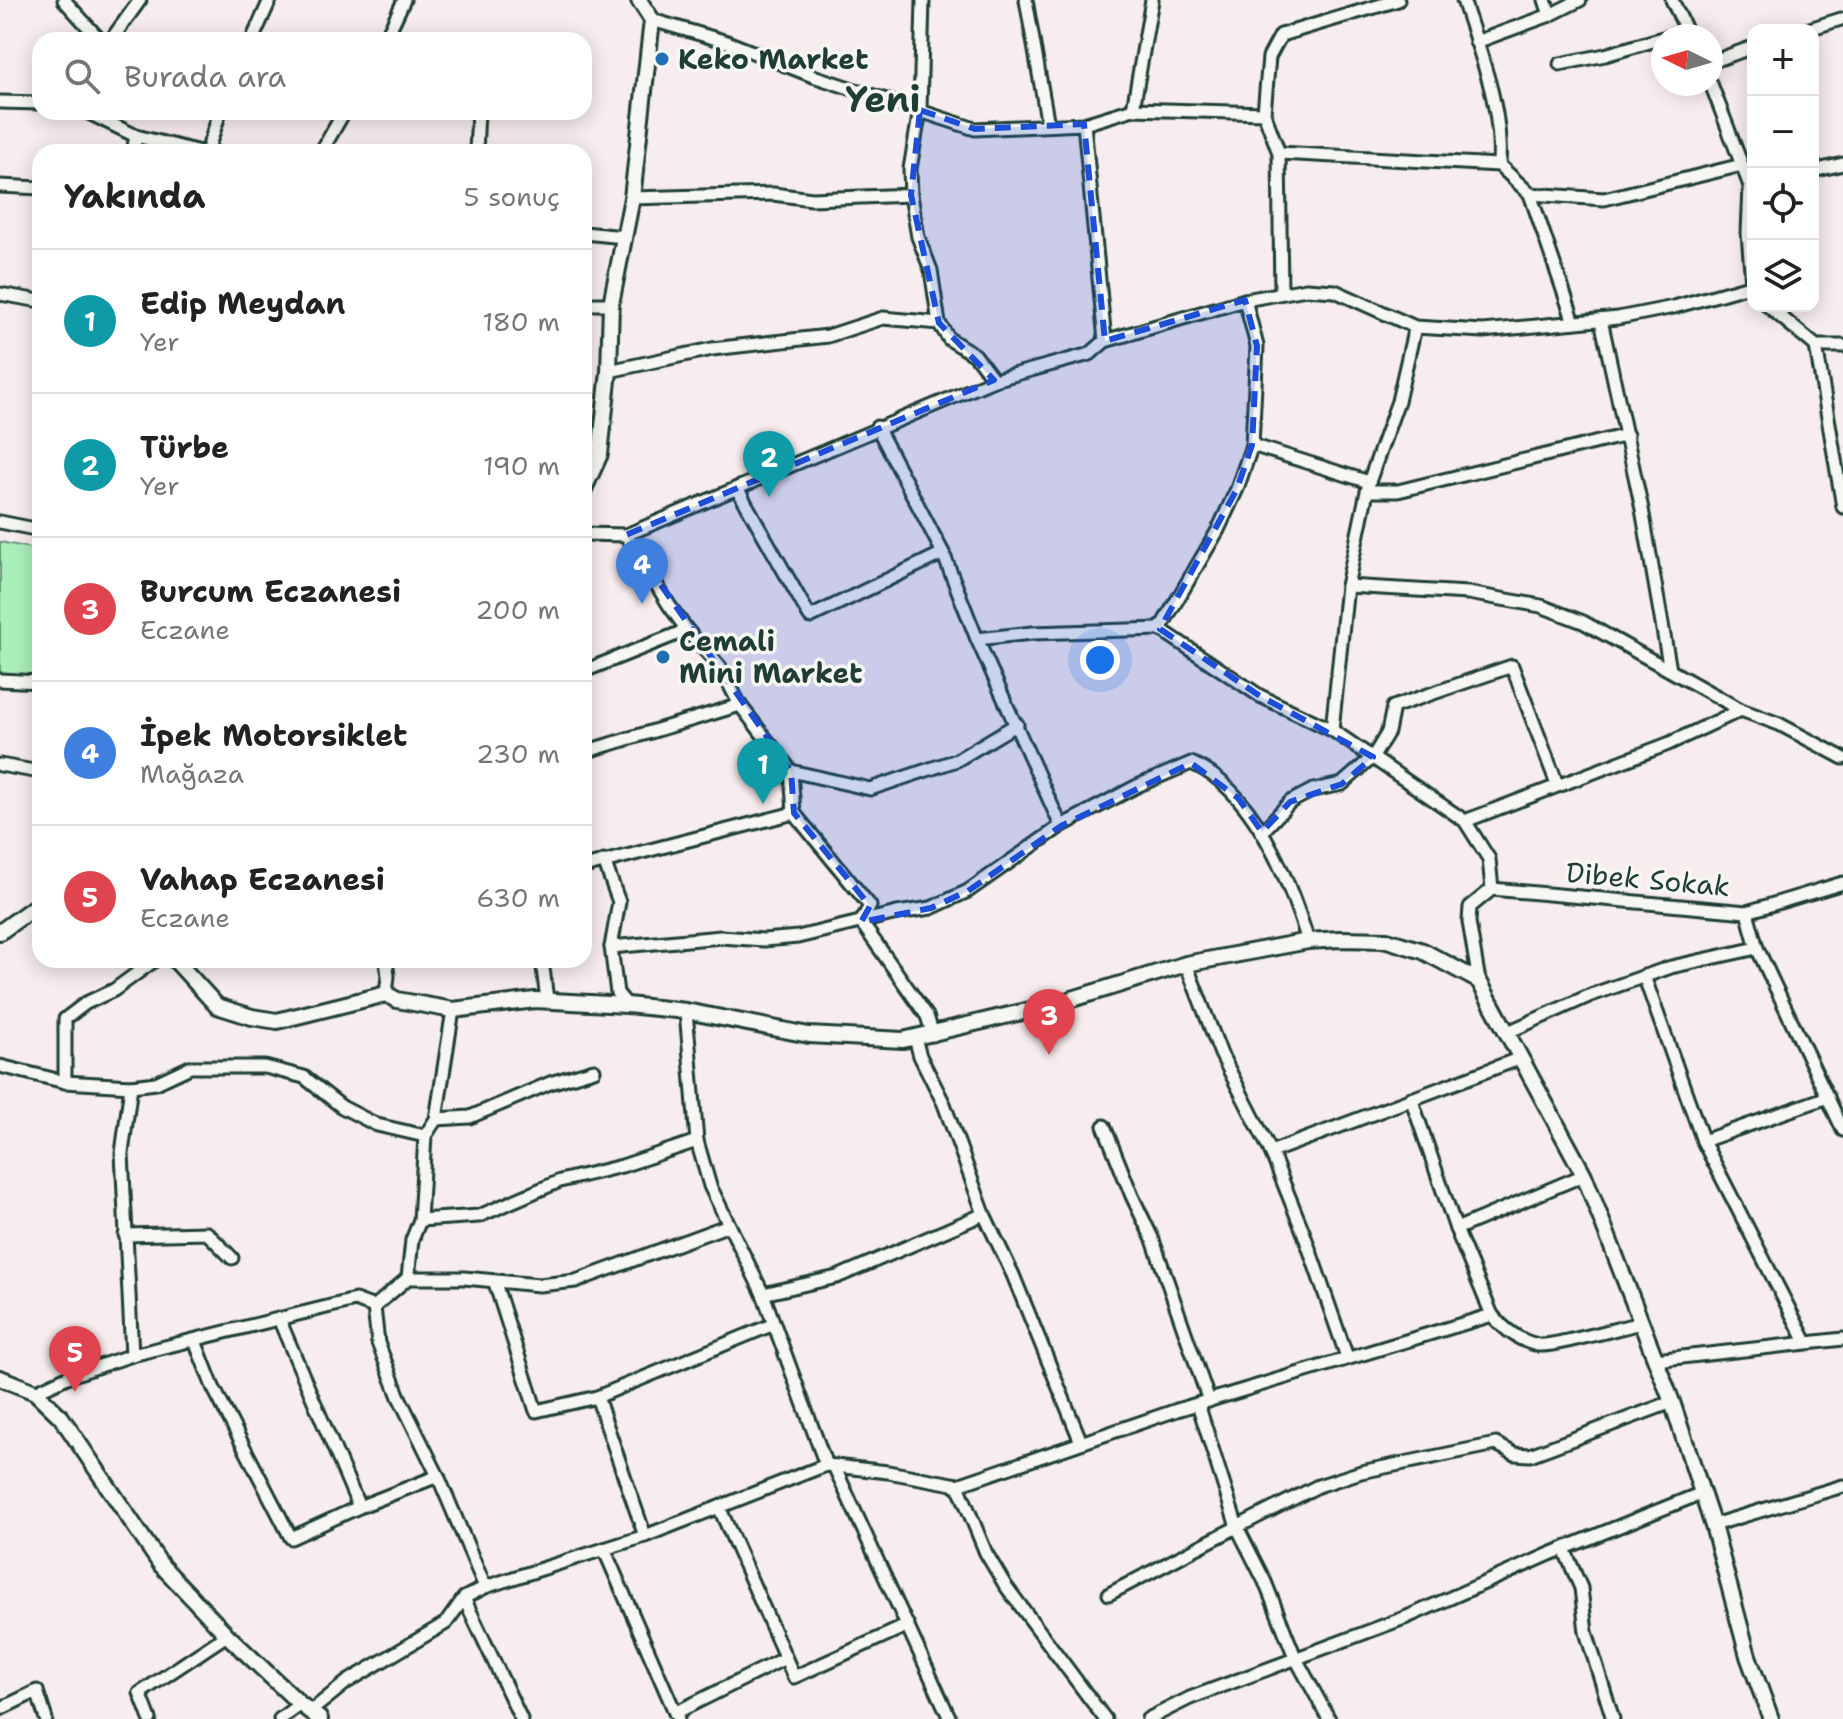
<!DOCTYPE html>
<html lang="tr">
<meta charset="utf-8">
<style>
:root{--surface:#fff;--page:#f6f6f6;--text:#222;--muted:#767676;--line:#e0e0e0;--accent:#1f6fb2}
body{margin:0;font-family:"Shantell Sans",sans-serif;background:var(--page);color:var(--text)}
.controls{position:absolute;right:24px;top:24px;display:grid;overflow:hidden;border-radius:16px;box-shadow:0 4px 20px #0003}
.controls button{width:72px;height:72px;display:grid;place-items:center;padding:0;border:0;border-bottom:2px solid var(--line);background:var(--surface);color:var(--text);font:40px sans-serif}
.compass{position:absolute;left:1651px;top:24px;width:72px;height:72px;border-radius:50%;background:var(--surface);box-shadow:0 4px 20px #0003;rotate:275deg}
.you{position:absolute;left:1100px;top:660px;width:28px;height:28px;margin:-20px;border:6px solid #fff;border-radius:50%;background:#1a73e8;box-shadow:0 0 0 12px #1a73e833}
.badge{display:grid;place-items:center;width:52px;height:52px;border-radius:50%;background:var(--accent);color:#fff;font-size:26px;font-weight:700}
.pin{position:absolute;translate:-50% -66px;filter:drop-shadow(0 2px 4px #0008)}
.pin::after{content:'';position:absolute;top:42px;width:28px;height:24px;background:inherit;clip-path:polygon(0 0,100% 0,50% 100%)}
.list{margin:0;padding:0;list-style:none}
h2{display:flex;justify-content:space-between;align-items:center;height:104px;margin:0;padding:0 32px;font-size:34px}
h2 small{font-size:26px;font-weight:400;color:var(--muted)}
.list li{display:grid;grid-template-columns:52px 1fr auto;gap:24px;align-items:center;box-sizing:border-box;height:144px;padding:0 32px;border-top:2px solid var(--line)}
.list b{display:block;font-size:30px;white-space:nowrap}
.list p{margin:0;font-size:26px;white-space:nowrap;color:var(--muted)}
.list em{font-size:26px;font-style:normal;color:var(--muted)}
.icon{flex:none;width:44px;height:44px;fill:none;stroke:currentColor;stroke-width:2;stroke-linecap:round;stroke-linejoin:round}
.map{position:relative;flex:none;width:1843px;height:1719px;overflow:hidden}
.search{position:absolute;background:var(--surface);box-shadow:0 4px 20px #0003;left:32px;top:32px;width:560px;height:88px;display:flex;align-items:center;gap:20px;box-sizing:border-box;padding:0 28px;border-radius:24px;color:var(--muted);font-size:30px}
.panel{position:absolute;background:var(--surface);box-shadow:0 4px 20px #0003;left:32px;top:144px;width:560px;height:824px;border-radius:24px}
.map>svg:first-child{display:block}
.green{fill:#aaefba;stroke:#649677;stroke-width:2}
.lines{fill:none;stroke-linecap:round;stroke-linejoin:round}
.minor-casing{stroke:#1f3d34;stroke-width:17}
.tertiary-casing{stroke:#1f3d34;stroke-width:20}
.minor{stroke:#f6f6f2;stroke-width:11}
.tertiary{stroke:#f6f6f2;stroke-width:14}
.marked{fill:#1d4ed8;fill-opacity:0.2;stroke:#1d4ed8;stroke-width:6;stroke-dasharray:16 10;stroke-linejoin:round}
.poi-dot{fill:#1f6fb2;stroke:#f6f6f2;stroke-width:3}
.labels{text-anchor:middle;stroke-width:7;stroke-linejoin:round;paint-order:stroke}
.poi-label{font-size:28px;font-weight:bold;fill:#1f3d34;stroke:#f6f6f2;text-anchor:start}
.street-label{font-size:28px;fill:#1f3d34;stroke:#f6f6f2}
.district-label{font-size:36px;font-weight:bold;fill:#1f3d34;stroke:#f6f6f2}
</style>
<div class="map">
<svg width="1843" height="1719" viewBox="0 0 1843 1719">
<rect width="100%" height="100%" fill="#f7ecee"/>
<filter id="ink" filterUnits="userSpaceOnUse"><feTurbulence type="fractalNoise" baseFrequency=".0125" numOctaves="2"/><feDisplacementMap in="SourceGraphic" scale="16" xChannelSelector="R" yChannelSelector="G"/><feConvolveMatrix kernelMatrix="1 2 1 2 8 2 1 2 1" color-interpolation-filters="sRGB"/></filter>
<g filter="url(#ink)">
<path class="green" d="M0,542L40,550V680L0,674Z"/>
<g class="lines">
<g class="minor-casing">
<g id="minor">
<path d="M64,0L100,40"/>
<path d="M923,0L920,110L910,169L911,195L918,237L931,270L939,323L949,339L975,355L994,380"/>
<path d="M1026,0L1048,125"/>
<path d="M1463,0C1480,54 1503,108 1499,165"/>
<path d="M1672,0L1689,36"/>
<path d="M1550,15L1580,0"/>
<path d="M652,20L727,42L813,76L975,129L1084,124L1133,109L1264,113"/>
<path d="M1806,30L1841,19"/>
<path d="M388,34L405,40"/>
<path d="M1670,36L1686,31"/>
<path d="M111,40L140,0"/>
<path d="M252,40L270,0"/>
<path d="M385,40L404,0"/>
<path d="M1476,42L1550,15L1545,0"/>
<path d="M1711,62L1753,47"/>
<path d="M1560,64L1605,55L1663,38"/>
<path d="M1711,84L1750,186L1748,233L1752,284"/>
<path d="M0,102L40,103"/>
<path d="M1133,109L1152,0"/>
<path d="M87,112L136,136L200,152"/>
<path d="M1084,124L1105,341"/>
<path d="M133,152L136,136"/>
<path d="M207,152L220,112"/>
<path d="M321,152L344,112"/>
<path d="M476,152L478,112"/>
<path d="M1279,153L1499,165L1530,194L1574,322"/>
<path d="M1813,171L1843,164"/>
<path d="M0,186L40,188"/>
<path d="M1530,194L1604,199L1742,165"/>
<path d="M632,198L773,194L812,199L911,195"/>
<path d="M584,233L624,237"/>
<path d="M1281,292L1279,153L1264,113L1269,57L1281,35L1398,0"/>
<path d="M0,294L40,301"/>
<path d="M584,304H611"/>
<path d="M1768,306L1816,346H1843"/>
<path d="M1601,320L1642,509L1670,670"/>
<path d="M1816,346L1843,507"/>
<path d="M609,371L712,349L828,336L883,318L939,323"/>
<path d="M877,427L943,553L977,639L1061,826"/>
<path d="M1252,445L1369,482"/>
<path d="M737,488L810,617L943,553"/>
<path d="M1368,491H1398L1627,435"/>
<path d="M0,522L40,530"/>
<path d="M584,534L626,535L669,605L687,630L720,667L740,705L791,771L794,813L870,906L861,922L927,1016L933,1035"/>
<path d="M626,535L994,380L1090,354L1105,341L1245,300L1306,289L1335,291L1415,327L1483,331L1618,318L1674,307L1753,285"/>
<path d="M1347,586L1468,593L1541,606L1583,622L1741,710L1779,724L1843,758"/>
<path d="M1160,629L1218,530L1237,489L1252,445L1257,346L1245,300"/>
<path d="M977,639L1032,633L1160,629L1260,696L1332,730L1465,821L1489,859L1492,889L1470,907L1469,922L1479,981"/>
<path d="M584,671L687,630"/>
<path d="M0,680L40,682"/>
<path d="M1332,730L1347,586L1369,482L1398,401L1415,327"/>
<path d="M584,752L740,705"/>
<path d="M0,765L40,772"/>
<path d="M791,771L870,789L957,760L1017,724"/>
<path d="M1465,821L1668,744L1741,710"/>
<path d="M1262,832L1290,802L1313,790L1342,784L1373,757L1388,732L1393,707L1512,666L1557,784"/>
<path d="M604,861L619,902L611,947L617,993L627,1005"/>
<path d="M584,867L794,813"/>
<path d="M1492,889L1747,912L1843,883"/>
<path d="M1747,912L1757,948L1843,1130"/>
<path d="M611,947L721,937L764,940L798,937L897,913L931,908L968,891L1061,826L1137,786L1191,763C1254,789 1289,880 1308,941"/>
<path d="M386,960L388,976L386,994"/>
<path d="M542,960L547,1000"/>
<path d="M1186,964L1221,1054L1271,1152L1304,1234L1347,1357"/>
<path d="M1644,976L1703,1141"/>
<path d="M686,1011L697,1141L710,1186L763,1294L826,1465"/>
<path d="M1508,1032L1591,995L1671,967L1757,948"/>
<path d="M915,1038L920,1056L944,1104L984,1214L1013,1275L1081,1442"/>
<path d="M0,1066L65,1082L131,1086L156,1083L190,1067H265L304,1077L342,1107L377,1125L425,1136"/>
<path d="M65,1082V1019L86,1003L114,990L155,960"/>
<path d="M131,1086L122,1153L132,1355"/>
<path d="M1411,1098L1456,1229L1492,1315"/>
<path d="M436,1119L470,1117L550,1083L594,1070"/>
<path d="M1104,1126L1132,1196L1153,1240L1209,1401"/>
<path d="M1271,1152L1521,1058"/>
<path d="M420,1220L479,1216L560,1181L622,1166L697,1141"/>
<path d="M1456,1229L1584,1175"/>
<path d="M125,1235L207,1233L232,1258"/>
<path d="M408,1278L412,1240L420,1220L425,1136L436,1119L453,1010"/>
<path d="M495,1283L536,1411L597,1397L774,1324"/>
<path d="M763,1294L837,1277L984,1214"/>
<path d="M374,1307L378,1343L399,1397L438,1476L485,1587"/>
<path d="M279,1319L359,1507"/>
<path d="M195,1341L213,1387L291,1538L359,1507L438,1476"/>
<path d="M1806,1342L1703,1141L1828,1097"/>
<path d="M1655,1360L1843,1339"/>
<path d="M35,1392L67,1377L132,1355L355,1300L374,1307L408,1278H464L539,1285L576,1281L729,1225"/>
<path d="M597,1397L645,1536"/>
<path d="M834,1466L950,1719"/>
<path d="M958,1485L986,1553L1005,1585L1105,1719"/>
<path d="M719,1507L794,1677L908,1625"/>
<path d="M1713,1525L1843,1486"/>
<path d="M604,1549L678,1719"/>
<path d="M1564,1549L1581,1588L1586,1632L1613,1719"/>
<path d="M1109,1594L1237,1527L1198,1404"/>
<path d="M464,1598L521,1719"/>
<path d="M0,1709L37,1691L46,1719"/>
<path d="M311,1711L347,1682L446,1623L464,1598L485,1587L645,1536L826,1465L888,1472L958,1485L1177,1410L1492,1315C1504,1329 1519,1341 1538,1345C1553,1347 1622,1327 1641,1323"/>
<path d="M675,1713L785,1658"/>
<path d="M150,1719L140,1693L227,1635"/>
<path d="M280,1719L300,1704"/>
<path d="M1148,1719L1190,1698L1407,1617L1550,1554L1702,1493"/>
<path d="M1329,1719L1295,1657L1265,1582L1237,1527L1318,1486L1361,1472L1496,1444L1515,1454L1530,1455L1672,1402"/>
</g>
</g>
<g class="tertiary-casing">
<g id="tertiary">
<path d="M584,489L600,454L609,371L611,304L632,198L652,20L639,0"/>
<path d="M0,932L40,903"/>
<path d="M175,960L217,1006L252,1017L277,1021L386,994L397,1000L453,1010L535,1000L627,1005L686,1011L809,1035L903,1040L1056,1004L1186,964L1308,941L1340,939L1387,940L1423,951L1479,981L1584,1175L1672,1402L1714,1529L1748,1656L1771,1719"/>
<path d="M0,1378L35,1392L61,1417L161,1565L227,1635L300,1704L320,1719"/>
</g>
</g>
<use href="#minor" class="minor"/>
<use href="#tertiary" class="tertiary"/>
</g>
</g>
<path class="marked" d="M920,110L975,129L1084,124L1105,341L1245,300L1257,346L1252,445L1237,489L1160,629L1260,696L1373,757L1342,784L1290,802L1262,832L1238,798L1191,763L1061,826L968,891L931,908L861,922L870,906L794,813L791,771L626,535L994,380L939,323L911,195Z"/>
<g class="poi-dot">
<circle cx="662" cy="59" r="8"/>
<circle cx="663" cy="657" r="8"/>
</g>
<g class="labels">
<g class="poi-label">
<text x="678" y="69">Keko Market</text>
<text x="679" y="651">Cemali<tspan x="679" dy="32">Mini Market</tspan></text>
</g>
<g class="street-label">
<text transform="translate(1648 879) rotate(5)" y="10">Dibek Sokak</text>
</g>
<g class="district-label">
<text x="883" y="112">Yeni</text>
</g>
</g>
</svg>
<div class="controls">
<button>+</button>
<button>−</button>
<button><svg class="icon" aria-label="locate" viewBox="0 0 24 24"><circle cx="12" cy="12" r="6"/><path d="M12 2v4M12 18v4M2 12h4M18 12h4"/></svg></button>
<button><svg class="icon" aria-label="layers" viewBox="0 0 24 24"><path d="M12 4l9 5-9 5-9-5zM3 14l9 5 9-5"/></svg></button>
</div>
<svg class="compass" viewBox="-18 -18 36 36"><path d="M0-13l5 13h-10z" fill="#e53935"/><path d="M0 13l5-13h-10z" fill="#767676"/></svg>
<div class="you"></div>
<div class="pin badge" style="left:763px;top:804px;background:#0f9aa8">1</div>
<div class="pin badge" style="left:769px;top:497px;background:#0f9aa8">2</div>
<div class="pin badge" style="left:1049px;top:1055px;background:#e0444e">3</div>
<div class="pin badge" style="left:642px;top:604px;background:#3f7fe0">4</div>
<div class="pin badge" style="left:75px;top:1392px;background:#e0444e">5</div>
<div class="search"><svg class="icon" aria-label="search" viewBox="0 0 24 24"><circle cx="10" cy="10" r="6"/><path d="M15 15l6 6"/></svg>Burada ara</div>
<section class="panel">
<h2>Yakında<small>5 sonuç</small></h2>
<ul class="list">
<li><span class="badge" style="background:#0f9aa8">1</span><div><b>Edip Meydan</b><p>Yer</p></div><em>180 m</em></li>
<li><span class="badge" style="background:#0f9aa8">2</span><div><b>Türbe</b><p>Yer</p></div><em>190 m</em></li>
<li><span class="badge" style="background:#e0444e">3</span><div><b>Burcum Eczanesi</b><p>Eczane</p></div><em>200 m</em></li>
<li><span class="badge" style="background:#3f7fe0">4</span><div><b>İpek Motorsiklet</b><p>Mağaza</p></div><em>230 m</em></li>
<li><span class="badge" style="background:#e0444e">5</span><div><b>Vahap Eczanesi</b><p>Eczane</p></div><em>630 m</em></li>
</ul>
</section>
</div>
